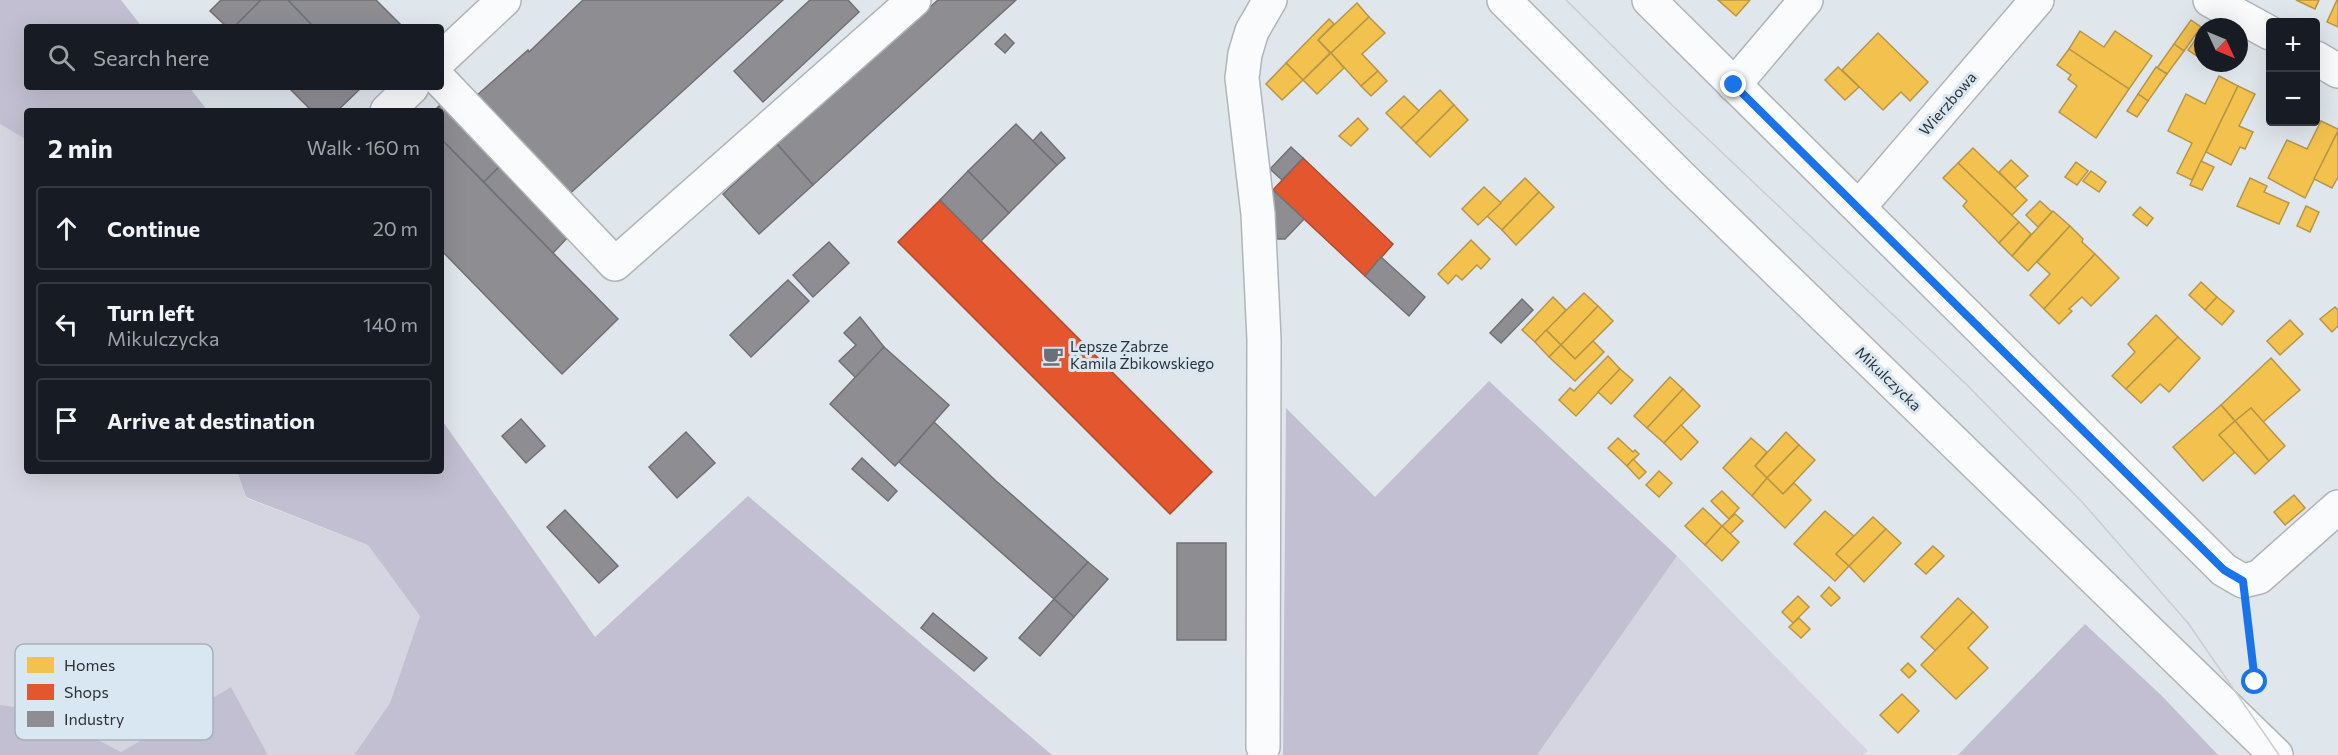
<!DOCTYPE html>
<meta charset="utf-8">
<style>
:root{--surface:#171b24;--page:#242831;--text:#f1f3f6;--muted:#9ea1a6;--line:#363941}
body{margin:0;font-family:Commissioner,sans-serif;background:var(--page);color:var(--text)}
.controls{position:absolute;right:18px;top:18px;display:grid;overflow:hidden;border-radius:6px;box-shadow:0 6px 24px #0002}
.controls button{width:54px;height:54px;display:grid;place-items:center;padding:0;border:0;border-bottom:2px solid var(--line);background:var(--surface);color:var(--text);font:30px sans-serif}
.compass{position:absolute;left:2194px;top:18px;width:54px;height:54px;border-radius:50%;background:var(--surface);box-shadow:0 6px 24px #0002;rotate:134deg}
.stop{position:absolute;width:18px;height:18px;margin:-14px;border:4px solid #1a73e8;border-radius:50%;background:#fff}
.stop.end{background:#1a73e8;border-color:#fff;box-shadow:0 2px 6px #0008}
.list{margin:0;padding:0;list-style:none}
h2{display:flex;justify-content:space-between;align-items:center;height:78px;margin:0;padding:0 24px;font-size:26px}
h2 small{font-size:20px;font-weight:400;color:var(--muted)}
.list li{display:grid;grid-template-columns:39px 1fr auto;gap:18px;align-items:center;box-sizing:border-box;height:84px;margin:0 12px 12px;padding:0 12px;border:2px solid var(--line);border-radius:6px}
.list b{display:block;font-size:22px;white-space:nowrap}
.list p{margin:0;font-size:20px;white-space:nowrap;color:var(--muted)}
.list em{font-size:20px;font-style:normal;color:var(--muted)}
.icon{flex:none;width:33px;height:33px;fill:none;stroke:currentColor;stroke-width:2;stroke-linecap:round;stroke-linejoin:round}
.map{position:relative;flex:none;width:2338px;height:755px;overflow:hidden}
.search{position:absolute;background:var(--surface);box-shadow:0 6px 24px #0002;left:24px;top:24px;width:420px;height:66px;display:flex;align-items:center;gap:15px;box-sizing:border-box;padding:0 21px;border-radius:6px;color:var(--muted);font-size:22px}
.panel{position:absolute;background:var(--surface);box-shadow:0 6px 24px #0002;left:24px;top:108px;width:420px;height:366px;border-radius:6px}
.map>svg:first-child{display:block}
.green{fill:#d5d5e1}
.forest{fill:#c1bfd1}
.homes{fill:#f2c14e;stroke:#b79647;stroke-width:1.5}
.shops{fill:#e4572e;stroke:#ad4c30;stroke-width:1.5}
.industry{fill:#8d8d92;stroke:#707176;stroke-width:1.5}
.lines{fill:none;stroke-linecap:round;stroke-linejoin:round}
.minor-casing{stroke:#afb5ba;stroke-width:36}
.major-casing{stroke:#afb5ba;stroke-width:36}
.path{stroke:#d1d2d5;stroke-width:4;stroke-dasharray:3 3;stroke-linecap:butt}
.minor{stroke:#fafbfc;stroke-width:33}
.major{stroke:#fafbfc;stroke-width:33}
.tram{stroke:#cbcdcf;stroke-width:1.5}
.route{stroke:#1a73e8;stroke-width:8}
.labels{text-anchor:middle;stroke-width:6;stroke-linejoin:round;paint-order:stroke}
.street-label{font-size:15px;fill:#2c3136;stroke:#d9e7f2}
.poi-label{font-size:15px;fill:#2c3136;stroke:#d9e7f2;text-anchor:start}
.key{fill:#d9e7f2;stroke:#a5b0ba;stroke-width:1.5}
.key-label{font-size:16px;fill:#2c3136}
</style>
<div class="map">
<svg width="2338" height="755" viewBox="0 0 2338 755">
<rect width="100%" height="100%" fill="#dfe6ec"/>
<g class="green">
<path d="M0,124L27,140V471H237L246,498L368,545L420,616L390,703L354,755H268L231,687L121,752L41,710L0,705Z"/>
<path d="M1677,556L1868,751L1863,755H1537Z"/>
</g>
<g class="forest">
<path d="M0,0H121L142,27H27V87H189L208,111H27V140L0,124Z"/>
<path d="M1489,381L1677,556L1537,755H1283L1286,408L1375,497Z"/>
<path d="M441,419L595,637L748,496L1052,755H354L390,703L420,616L368,545L246,497L237,471H441Z"/>
<path d="M2085,624L2162,696L2218,755H1958Z"/>
<path d="M231,687L268,755H0V705L41,710L121,752Z"/>
</g>
<g class="homes">
<path d="M1718,0H1750L1736,16Z"/>
<path d="M2296,0H2319L2315,9Z"/>
<path d="M2337,0H2338V27L2327,22Z"/>
<path d="M1357,3L1369,17L1331,53L1318,40Z"/>
<path d="M1369,17L1385,33L1362,54L1378,71L1361,86L1331,53Z"/>
<path d="M1329,19L1334,24L1318,40L1330,53L1303,80L1286,63Z"/>
<path d="M2191,20L2201,27L2184,51L2174,44Z"/>
<path d="M2203,29V60L2188,50Z"/>
<path d="M2080,31L2104,47L2115,31L2152,56L2129,89L2069,49Z"/>
<path d="M1878,33L1928,82L1910,101L1901,92L1883,110L1842,70Z"/>
<path d="M2174,44L2184,51L2167,74L2157,68Z"/>
<path d="M2069,49L2129,89L2096,138L2059,112L2077,86L2068,79L2071,75L2057,65Z"/>
<path d="M1331,53L1344,68L1317,94L1303,80Z"/>
<path d="M1286,63L1303,80L1282,100L1266,84Z"/>
<path d="M1838,67L1859,87L1845,100L1825,80Z"/>
<path d="M2156,67L2167,74L2148,101L2138,94Z"/>
<path d="M1378,71L1387,81L1371,96L1361,86Z"/>
<path d="M2219,76L2238,86L2192,180L2177,173L2192,143L2168,131L2186,94L2205,104Z"/>
<path d="M2238,86L2255,94L2239,126L2253,132L2245,149L2240,147L2231,165L2206,152Z"/>
<path d="M1440,90L1454,105L1416,143L1401,128Z"/>
<path d="M2138,94L2148,101L2137,117L2127,111Z"/>
<path d="M1404,96L1419,111L1401,128L1386,113Z"/>
<path d="M1454,105L1468,120L1430,157L1416,143Z"/>
<path d="M1358,118L1368,129L1351,146L1339,136Z"/>
<path d="M2321,121L2338,129V131L2305,198L2268,178L2287,140L2307,149Z"/>
<path d="M2338,131V177L2332,188L2314,179Z"/>
<path d="M1973,148L2027,200L2012,215L1958,163Z"/>
<path d="M2011,160L2028,176L2015,188L1999,172Z"/>
<path d="M2201,161L2214,167L2202,190L2190,185Z"/>
<path d="M2076,162L2088,171L2077,185L2065,177Z"/>
<path d="M1958,163L2019,222L1999,243L1963,206L1967,201L1943,178Z"/>
<path d="M2091,171L2106,182L2099,192L2083,181Z"/>
<path d="M1525,178L1539,192L1502,230L1487,216Z"/>
<path d="M2250,178L2267,186L2264,192L2289,203L2279,224L2237,206Z"/>
<path d="M1484,187L1501,203L1478,225L1462,209Z"/>
<path d="M1539,192L1554,207L1516,245L1502,230Z"/>
<path d="M2040,201L2052,212L2038,227L2026,215Z"/>
<path d="M2306,206L2319,212L2310,232L2297,226Z"/>
<path d="M2140,207L2153,218L2147,226L2133,215Z"/>
<path d="M2053,211L2070,226L2028,271L2012,256Z"/>
<path d="M2019,222L2031,234L2012,256L1999,243Z"/>
<path d="M2070,226L2083,239L2082,242L2095,254L2044,309L2030,295L2050,274L2037,262Z"/>
<path d="M1471,240L1490,259L1481,269L1477,265L1462,280L1456,275L1448,284L1438,274Z"/>
<path d="M2095,254L2119,278L2091,306L2082,297L2069,309L2072,311L2059,324L2044,309Z"/>
<path d="M2201,282L2217,297L2205,310L2189,295Z"/>
<path d="M1584,293L1598,306L1561,345L1546,330Z"/>
<path d="M1553,297L1566,310L1535,342L1522,330Z"/>
<path d="M2217,297L2234,311L2222,325L2205,310Z"/>
<path d="M1598,306L1613,321L1575,359L1561,345Z"/>
<path d="M2335,307L2338,310V326L2332,332L2320,319Z"/>
<path d="M2156,315L2178,337L2126,389L2112,376L2135,352L2128,344Z"/>
<path d="M2290,320L2303,334L2280,355L2267,341Z"/>
<path d="M1546,330L1561,345L1549,357L1535,342Z"/>
<path d="M2178,337L2200,358L2169,392L2160,384L2141,403L2126,389Z"/>
<path d="M1593,341L1604,352L1575,381L1549,357L1561,345L1575,359Z"/>
<path d="M1608,356L1620,369L1576,416L1559,400L1570,388L1574,391Z"/>
<path d="M2271,358L2300,390L2263,422L2251,408L2235,421L2221,405Z"/>
<path d="M1620,369L1633,380L1611,404L1598,392Z"/>
<path d="M1670,377L1683,389L1647,428L1634,416Z"/>
<path d="M1683,389L1700,406L1664,443L1647,428Z"/>
<path d="M2221,405L2235,421L2219,435L2235,452L2203,481L2173,447Z"/>
<path d="M2251,408L2285,446L2269,461L2235,421Z"/>
<path d="M2235,421L2269,461L2255,474L2219,435Z"/>
<path d="M1681,425L1698,442L1681,460L1664,443Z"/>
<path d="M1786,432L1799,445L1767,478L1755,466Z"/>
<path d="M1618,438L1633,452L1635,450L1639,454L1627,466L1608,448Z"/>
<path d="M1751,438L1767,452L1755,466L1767,478L1752,496L1723,468Z"/>
<path d="M1799,445L1815,460L1783,494L1767,478Z"/>
<path d="M1633,459L1646,472L1639,479L1627,466Z"/>
<path d="M1659,471L1672,483L1659,497L1646,485Z"/>
<path d="M1767,478L1783,494L1794,483L1811,500L1785,528L1752,496Z"/>
<path d="M1722,491L1739,508L1729,519L1711,501Z"/>
<path d="M2294,495L2305,508L2285,525L2274,512Z"/>
<path d="M1703,508L1722,526L1705,545L1685,526Z"/>
<path d="M1825,511L1854,536L1836,554L1849,566L1835,581L1794,544Z"/>
<path d="M1735,514L1743,521L1730,534L1722,526Z"/>
<path d="M1873,517L1886,529L1849,566L1836,554Z"/>
<path d="M1722,526L1739,542L1722,561L1705,545Z"/>
<path d="M1886,529L1901,543L1864,582L1849,566Z"/>
<path d="M1933,546L1944,556L1926,574L1915,564Z"/>
<path d="M1829,587L1840,598L1831,606L1821,596Z"/>
<path d="M1798,596L1809,607L1793,623L1782,612Z"/>
<path d="M1958,598L1973,612L1936,651L1921,637Z"/>
<path d="M1973,612L1988,627L1968,648L1988,668L1956,699L1921,665Z"/>
<path d="M1799,618L1810,629L1801,638L1789,627Z"/>
<path d="M1908,663L1916,671L1909,678L1901,670Z"/>
<path d="M1902,694L1919,711L1898,733L1880,715Z"/>
</g>
<g class="shops">
<path d="M1303,158L1393,244L1365,276L1273,190Z"/>
<path d="M940,200L1212,472L1170,514L898,242Z"/>
</g>
<g class="industry">
<path d="M221,0H261L234,27H227L210,11Z"/>
<path d="M261,0H288L314,27H234Z"/>
<path d="M288,0H376L403,27H314Z"/>
<path d="M583,0H783L565,198L475,97L528,50L529,52Z"/>
<path d="M810,0H848L859,12L763,102L734,71Z"/>
<path d="M938,0H1016L813,185L777,144Z"/>
<path d="M1005,34L1014,43L1005,53L995,44Z"/>
<path d="M288,87H362L337,111H312Z"/>
<path d="M446,99L501,165L484,182L441,139V111H434Z"/>
<path d="M1016,124L1057,165L1009,213L968,171Z"/>
<path d="M1041,132L1065,158L1057,165L1033,141Z"/>
<path d="M441,139L618,319L562,374L441,250Z"/>
<path d="M777,144L813,185L759,234L723,194Z"/>
<path d="M1291,147L1303,158L1282,180L1270,169Z"/>
<path d="M501,165L570,235L553,253L484,182Z"/>
<path d="M968,171L1009,213L981,241L940,200Z"/>
<path d="M1272,189L1304,219L1285,239H1277Z"/>
<path d="M829,242L849,263L813,297L793,275Z"/>
<path d="M1381,257L1425,297L1409,316L1365,276Z"/>
<path d="M788,280L809,301L751,357L730,335Z"/>
<path d="M1522,299L1533,310L1501,343L1490,333Z"/>
<path d="M860,317L884,347L856,378L839,361L856,345L844,333Z"/>
<path d="M884,347L949,405L895,466L830,404Z"/>
<path d="M521,419L545,446L526,463L502,436Z"/>
<path d="M934,422L996,481L1088,562L1054,599L899,462Z"/>
<path d="M686,432L715,463L677,498L649,467Z"/>
<path d="M862,458L897,491L888,501L852,469Z"/>
<path d="M565,510L618,566L599,583L547,527Z"/>
<rect x="1177" y="543" width="49" height="97"/>
<path d="M1088,562L1108,579L1074,617L1054,599Z"/>
<path d="M1054,599L1074,617L1040,656L1019,638Z"/>
<path d="M933,613L987,658L974,671L921,628Z"/>
</g>
<g class="lines">
<g class="minor-casing">
<g id="minor">
<path d="M1649,0L2224,570L2243,581L2259,577L2338,507"/>
<path d="M2210,0L2270,33"/>
<path d="M2316,58L2338,71"/>
<path d="M441,59L504,0"/>
<path d="M441,81L615,264L914,0"/>
<path d="M1734,85L1806,0"/>
<path d="M387,111L412,87"/>
<path d="M1859,207L2037,0"/>
<path d="M1263,747L1264,339L1258,214L1242,78L1245,54L1252,31L1270,0"/>
</g>
</g>
<g class="major-casing">
<path id="major" d="M1504,0L1680,176L2276,755"/>
</g>
<path class="path" d="M2247,612L2257,687"/>
<use href="#minor" class="minor"/>
<use href="#major" class="major"/>
<path class="tram" d="M1566,0L1671,104L1967,385L2083,503L2188,623L2279,755"/>
</g>
<g class="lines">
<path class="route" d="M1734,85L2224,570L2243,581L2255,682"/>
</g>
<defs>
<g id="cafe-bare" transform="scale(1.62)"><path d="M-5.5-4.5H6V0H3Q3 3.5 0 3.5H-2.5Q-5.5 3.5-5.5 0ZM3-3.2v2h1.7v-2ZM-6 4.5H4V6H-6Z" fill="#6b7076" stroke="#d9e7f2" stroke-width="2.5" paint-order="stroke"/></g>
</defs>
<g fill-rule="evenodd">
<use href="#cafe-bare" x="1053" y="356"/>
</g>
<g class="labels">
<g class="street-label">
<text transform="translate(1948 104) rotate(-49)" y="5">Wierzbowa</text>
<text transform="translate(1888 379) rotate(44)" y="5">Mikulczycka</text>
</g>
<g class="poi-label">
<text x="1070" y="352">Lepsze Zabrze<tspan x="1070" dy="17">Kamila Żbikowskiego</tspan></text>
</g>
</g>
<rect x="15" y="644" width="198" height="96" rx="9" class="key"/>
<rect x="27" y="657" width="27" height="16" fill="#f2c14e"/>
<rect x="27" y="684" width="27" height="16" fill="#e4572e"/>
<rect x="27" y="711" width="27" height="16" fill="#8d8d92"/>
<g class="key-label">
<text x="64" y="671">Homes</text>
<text x="64" y="698">Shops</text>
<text x="64" y="725">Industry</text>
</g>
</svg>
<div class="controls">
<button>+</button>
<button>−</button>
</div>
<svg class="compass" viewBox="-18 -18 36 36"><path d="M0-13l5 13h-10z" fill="#e53935"/><path d="M0 13l5-13h-10z" fill="#9ea1a6"/></svg>
<div class="stop" style="left:2255px;top:682px"></div>
<div class="stop end" style="left:1734px;top:85px"></div>
<div class="search"><svg class="icon" aria-label="search" viewBox="0 0 24 24"><circle cx="10" cy="10" r="6"/><path d="M15 15l6 6"/></svg>Search here</div>
<section class="panel">
<h2>2 min<small>Walk · 160 m</small></h2>
<ul class="list">
<li><svg class="icon" aria-label="ahead" viewBox="0 0 24 24"><path d="M12 20V5M6 11l6-6 6 6"/></svg><div><b>Continue</b></div><em>20 m</em></li>
<li><svg class="icon" aria-label="left" viewBox="0 0 24 24"><path d="M17 20v-9H6M10 6l-5 5 5 5"/></svg><div><b>Turn left</b><p>Mikulczycka</p></div><em>140 m</em></li>
<li><svg class="icon" aria-label="arrive" viewBox="0 0 24 24"><path d="M6 21V4h12l-3 4 3 4H6"/></svg><div><b>Arrive at destination</b></div></li>
</ul>
</section>
</div>
